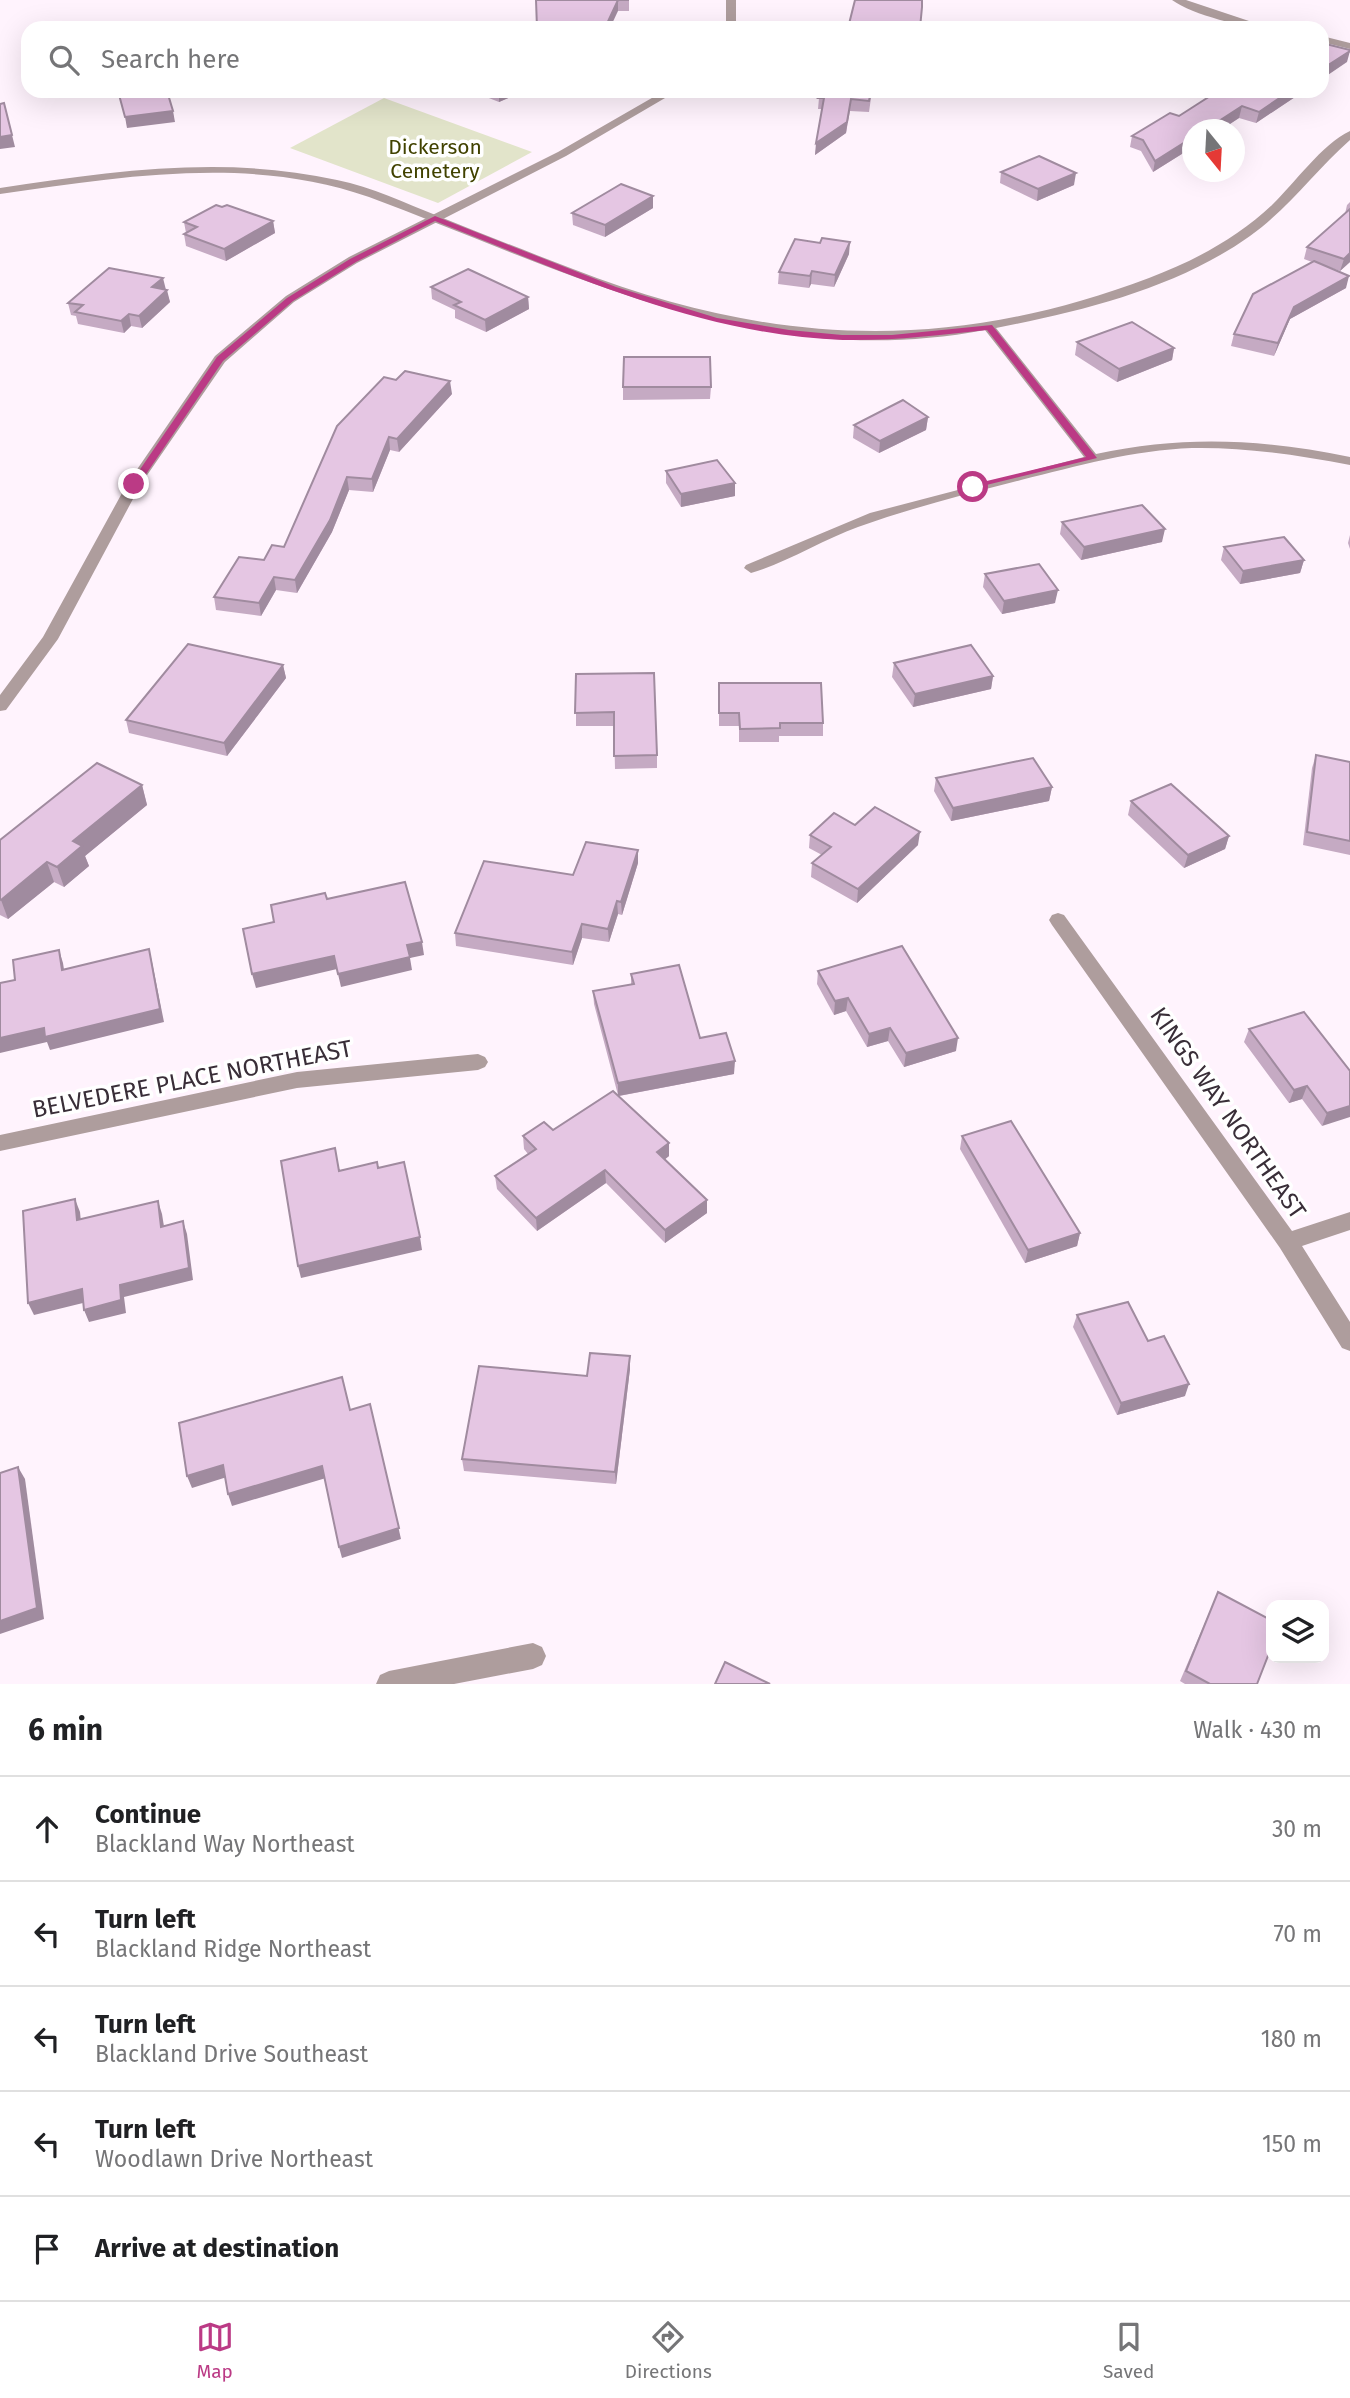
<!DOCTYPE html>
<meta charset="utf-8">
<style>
:root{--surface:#fff;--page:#f2f2f2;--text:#202124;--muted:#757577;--line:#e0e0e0;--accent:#bb3a85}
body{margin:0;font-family:"Fira Sans",sans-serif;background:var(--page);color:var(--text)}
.controls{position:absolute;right:21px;bottom:21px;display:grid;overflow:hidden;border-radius:14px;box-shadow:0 7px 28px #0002}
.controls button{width:63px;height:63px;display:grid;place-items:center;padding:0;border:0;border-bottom:2px solid var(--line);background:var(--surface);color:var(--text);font:35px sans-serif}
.compass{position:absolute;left:1182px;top:119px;width:63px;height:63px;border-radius:50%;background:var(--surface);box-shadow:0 7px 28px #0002;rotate:162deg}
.stop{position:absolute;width:21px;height:21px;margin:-16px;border:5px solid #bb3a85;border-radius:50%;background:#fff}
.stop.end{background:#bb3a85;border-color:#fff;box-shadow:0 2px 7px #0008}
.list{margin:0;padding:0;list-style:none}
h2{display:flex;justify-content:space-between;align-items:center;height:91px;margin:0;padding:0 28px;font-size:30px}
h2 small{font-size:23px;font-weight:400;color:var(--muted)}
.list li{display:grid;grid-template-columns:46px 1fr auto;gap:21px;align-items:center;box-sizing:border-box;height:105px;padding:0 28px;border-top:2px solid var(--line)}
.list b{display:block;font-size:26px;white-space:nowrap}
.list p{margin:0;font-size:23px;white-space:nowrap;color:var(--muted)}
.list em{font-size:23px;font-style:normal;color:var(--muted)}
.icon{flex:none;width:38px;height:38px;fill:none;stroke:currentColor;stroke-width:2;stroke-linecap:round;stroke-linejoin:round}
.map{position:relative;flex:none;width:1350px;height:1684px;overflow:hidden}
.search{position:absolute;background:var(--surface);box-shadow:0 7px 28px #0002;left:21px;right:21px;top:21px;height:77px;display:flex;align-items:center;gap:18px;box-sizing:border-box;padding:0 24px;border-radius:21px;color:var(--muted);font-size:26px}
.sheet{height:616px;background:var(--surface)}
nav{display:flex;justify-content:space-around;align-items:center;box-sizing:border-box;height:98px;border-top:2px solid var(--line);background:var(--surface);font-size:19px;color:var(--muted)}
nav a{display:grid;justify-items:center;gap:4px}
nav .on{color:var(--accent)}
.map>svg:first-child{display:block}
.green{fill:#e2e4ca}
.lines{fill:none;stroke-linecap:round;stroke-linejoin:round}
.minor{fill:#ae9d9d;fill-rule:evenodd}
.tertiary{fill:#ae9d9d;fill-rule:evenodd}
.wall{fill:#c5aac3}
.shaded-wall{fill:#a08b9f}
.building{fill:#e5c6e3;stroke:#a08b9f;stroke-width:2}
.route{fill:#bb3a85}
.labels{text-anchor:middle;stroke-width:7;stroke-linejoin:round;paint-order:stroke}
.far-park-label{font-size:21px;fill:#414200;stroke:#fff}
.street-label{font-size:24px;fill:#392e38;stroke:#fff}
</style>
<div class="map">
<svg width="1350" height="1684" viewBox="0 0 1350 1684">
<rect width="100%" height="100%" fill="#fff3fd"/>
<path class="green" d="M384,98L532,152L438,203L290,148Z"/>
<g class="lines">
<g class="minor">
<path d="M1172,0H1186L1270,28C1244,28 1193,15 1172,0Z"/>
<path d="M1322,36L1350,43V49L1322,42Z"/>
<path d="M1350,131V140C1316,170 1288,209 1250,236C1177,288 1083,311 996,328L1096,454C1184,435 1262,439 1350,457V465C1298,455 1245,447 1192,448C1134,450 1077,466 1021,480C966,494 911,508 858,527C824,539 784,564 751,573L744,568L746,565L870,513L1084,457L985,330C758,373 573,273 369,197C250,155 121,177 0,194V188C112,171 225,155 337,180C372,187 405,203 438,216C483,234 528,252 573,269C772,346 947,354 1149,278C1194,261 1237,238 1272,205C1295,183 1322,144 1350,131Z"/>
<path d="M1058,913L1064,915L1292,1231L1350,1212V1230L1302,1246L1350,1322V1351L1342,1348L1280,1248L1052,925L1049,920L1052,915Z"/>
<path d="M478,1054L485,1057L488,1062L485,1067L478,1070L297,1088L0,1151V1135L297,1072Z"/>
<path d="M533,1643L542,1647L546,1656L542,1665L533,1669L454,1684H376L380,1675L389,1671Z"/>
</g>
<g class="tertiary">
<rect x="726" y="0" width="10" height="28"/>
<path d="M664,91H677L566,156L357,263L294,302L225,362L141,484L58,639L6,710L0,711V695L43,637L127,484L215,356L286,296L349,257L558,152Z"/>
</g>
</g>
<g class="wall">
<path d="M536,0H629V11H618Z"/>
<path d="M471,91H525L499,102Z"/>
<path d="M872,91L869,112L850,111L846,133L815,155L822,109H818L819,98Z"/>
<path d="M1218,91H1304L1256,123L1239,118L1153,172L1141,151L1130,147L1132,136L1179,116Z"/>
<path d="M1001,172L1074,185L1037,201L1000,183Z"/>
<path d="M653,196V208L605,237L573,225L572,213Z"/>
<path d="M1350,202V262L1340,271L1326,266L1346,288L1290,319L1274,356L1231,346L1234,334L1312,262L1304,259L1307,247L1345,214L1347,205Z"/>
<path d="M222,207L273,221L275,233L226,261L186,246L184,234L186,233L184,222Z"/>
<path d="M820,243L849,254L834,287L811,284L809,288L778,284L779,272Z"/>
<path d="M431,287L528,297L529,309L486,332L455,318V310L432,299Z"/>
<path d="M166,290L170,302L142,328L131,326L124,333L78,324L76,316L71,315L68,303Z"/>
<path d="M1077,342L1174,348L1172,360L1117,382L1075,355Z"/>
<path d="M623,387H711L710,399L623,400Z"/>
<path d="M452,394L399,452L390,450L373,492L349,490L332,532L297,593L276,590L261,616L216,610L214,597L264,560L284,547L337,426Z"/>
<path d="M928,417L926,430L879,453L853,438L854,425Z"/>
<path d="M666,471L735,483V496L681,507L666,483Z"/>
<path d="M1062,522L1162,542L1081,560L1060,534Z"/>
<path d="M1350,535V549L1348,543Z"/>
<path d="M1224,547L1304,560L1300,573L1240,584L1221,560Z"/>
<path d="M985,574L1055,603L1002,614L983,587Z"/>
<path d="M894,663L993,676L991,689L913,707L892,677Z"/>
<path d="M283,665L286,678L227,756L129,733L126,720Z"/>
<path d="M576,674L657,755V768L615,769L614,726H576Z"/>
<path d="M719,683L823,723V736H779V742H739V726H719Z"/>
<path d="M1316,755L1350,762V855L1303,845L1312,768Z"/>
<path d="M936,778L1052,787L1049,801L951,821L934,791Z"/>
<path d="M142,785L147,805L85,856L89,866L64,887L54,882L8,919L0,915V840Z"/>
<path d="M1131,801L1229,836L1225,849L1184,868L1128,815Z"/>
<path d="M855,825L918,845L857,903L811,877L812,863L822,855L809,848L810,835Z"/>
<path d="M638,863L622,915L618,914L609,942L582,938L573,965L456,946L455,933L573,875Z"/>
<path d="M818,971L956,1051L904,1067L888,1041L867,1047L846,1011L834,1015L817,984Z"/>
<path d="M631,974L700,1038L734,1074L619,1096L669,1156L665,1159L707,1200V1213L665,1243L606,1183L537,1231L497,1189L495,1176L528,1154L524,1149L523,1136L553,1130L618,1095L594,1004L593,991L631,985Z"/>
<path d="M1249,1029L1350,1071L1322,1126L1302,1099L1289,1103L1244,1042Z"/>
<path d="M962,1136L1080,1233L1077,1246L1025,1263L960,1149Z"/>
<path d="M1077,1315L1148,1341L1185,1396L1117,1415L1073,1327Z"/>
<path d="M630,1356V1369L616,1484L464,1471L462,1459L587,1376Z"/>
<path d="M1218,1592L1257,1684H1185L1180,1681Z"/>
</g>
<g class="shaded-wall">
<path d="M618,0V11L610,28H605Z"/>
<path d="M1350,51L1347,62L1322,79V69Z"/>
<path d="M499,91H525L499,102Z"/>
<path d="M1290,91H1304L1256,123L1259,112Z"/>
<path d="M851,99L846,133L815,155L816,143Z"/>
<path d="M1242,106L1239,118L1221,130H1205Z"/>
<path d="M173,111L175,122L127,128L125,117Z"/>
<path d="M7,115L15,147L0,149V137Z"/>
<path d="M1193,137V147L1153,172L1155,161Z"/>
<path d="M1076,173L1074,185L1037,201L1038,189Z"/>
<path d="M653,196V208L605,237V225Z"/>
<path d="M273,221L275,233L226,261L224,249Z"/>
<path d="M850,242L849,254L834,287L835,275Z"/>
<path d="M1350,253V262L1340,271L1344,259Z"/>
<path d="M812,271L811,284L809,288L810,276Z"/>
<path d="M1349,276L1346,288L1290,319L1274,356L1278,343L1294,307Z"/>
<path d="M163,278L166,290L152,287Z"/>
<path d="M167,290L170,302L142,328L139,316Z"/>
<path d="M528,297L529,309L486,332L485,320Z"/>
<path d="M129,314L131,326L124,333L121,321Z"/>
<path d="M1174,348L1172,360L1117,382L1119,369Z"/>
<path d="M450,381L452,394L399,452L397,439Z"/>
<path d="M928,417L926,430L879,453L880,441Z"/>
<path d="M389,437L390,450L373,492L372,479Z"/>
<path d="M347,477L349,490L332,532L297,593L295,580Z"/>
<path d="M735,483V496L681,507V494Z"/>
<path d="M1165,529L1162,542L1081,560L1084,547Z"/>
<path d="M1304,560L1300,573L1240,584L1243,571Z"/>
<path d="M274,577L276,590L261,616L259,603Z"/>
<path d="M1058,590L1055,603L1002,614L1004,601Z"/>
<path d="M283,665L286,678L227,756L224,743Z"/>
<path d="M993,676L991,689L913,707L915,694Z"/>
<path d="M142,785L147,805L85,856L89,866L64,887L57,867L73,841Z"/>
<path d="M1052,787L1049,801L951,821L953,808Z"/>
<path d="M920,832L918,845L857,903L858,889Z"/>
<path d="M1229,836L1225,849L1184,868L1188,855Z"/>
<path d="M638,850V863L622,915L621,902Z"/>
<path d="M47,862L54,882L8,919L1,900Z"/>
<path d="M617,901L618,914L609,942L608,929Z"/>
<path d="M582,924V938L573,965L572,952Z"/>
<path d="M422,942L424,955L410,958L412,970L341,987L338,974L407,945Z"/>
<path d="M149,949L152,962L164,1022L50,1050L47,1042L0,1053V1038Z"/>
<path d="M59,950L63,963L66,983L62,970Z"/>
<path d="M334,956L337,969L256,988L252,974Z"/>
<path d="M848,998L846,1011L834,1015L835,1001Z"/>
<path d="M890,1028L888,1041L867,1047L869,1034Z"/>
<path d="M958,1038L956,1051L904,1067L906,1053Z"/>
<path d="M735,1061L734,1074L618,1096V1083Z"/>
<path d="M1307,1086L1302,1099L1289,1103L1294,1090Z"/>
<path d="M1350,1106V1117L1322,1126L1327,1113Z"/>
<path d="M669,1143V1156L658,1165L657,1152Z"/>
<path d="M605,1170L606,1183L537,1231L536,1218Z"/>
<path d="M75,1199L80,1212L82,1233L77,1220Z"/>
<path d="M707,1200V1213L665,1243V1230Z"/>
<path d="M158,1201L162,1214L166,1239L161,1227Z"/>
<path d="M183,1221L187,1234L193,1280L124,1297L126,1313L89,1322L84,1310L120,1285Z"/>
<path d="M1080,1233L1077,1246L1025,1263L1028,1250Z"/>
<path d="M420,1237L422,1250L301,1278L298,1266Z"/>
<path d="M82,1289L87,1302L34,1315L28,1303Z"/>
<path d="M630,1356V1369L616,1484L615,1472Z"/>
<path d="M1189,1384L1185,1396L1117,1415L1121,1403Z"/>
<path d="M370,1404L401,1539L342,1558L339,1547Z"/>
<path d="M223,1465L227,1477L192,1488L187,1476Z"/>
<path d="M322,1466L326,1478L232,1506L228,1494Z"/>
<path d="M18,1467L25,1479L44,1619L0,1634V1621Z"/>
</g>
<g class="building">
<path d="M536,0H629H618L605,28H537Z"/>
<path d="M855,0H922V7L920,28H848Z"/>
<path d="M1322,43L1350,50V51L1322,69Z"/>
<path d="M118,91H167L173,111L125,117Z"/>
<path d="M829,91H871L869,101L851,99L847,122L816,143L824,98H819Z"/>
<path d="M1218,91H1290L1259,112L1242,106L1205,130H1193V137L1155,161L1143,140L1132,136L1170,113L1179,116Z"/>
<path d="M4,103L12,135L0,137V104Z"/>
<path d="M1039,156L1076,173L1038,189L1001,172Z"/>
<path d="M621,184L653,196L605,225L572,213Z"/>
<path d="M216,205L222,207L227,205L273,221L224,249L184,234L197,227L184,222Z"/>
<path d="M1350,209V253L1344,259L1307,247Z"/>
<path d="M822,238L850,242L835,275L812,271L810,276L779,272L795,239L820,243Z"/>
<path d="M1314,261L1349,276L1294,307L1278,343L1234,334L1253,294Z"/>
<path d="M109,268L163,278L152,287L167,290L139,316L129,314L121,321L75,312L83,305L68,303Z"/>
<path d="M468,269L528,297L485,320L454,305L461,302L431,287Z"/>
<path d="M1132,322L1174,348L1119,369L1077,342Z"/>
<path d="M624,357H710L711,387H623Z"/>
<path d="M405,371L450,381L397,439L389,437L372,479L347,477L330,520L295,580L274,577L259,603L214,597L239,557L264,560L272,545L284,547L337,426L384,377L396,380Z"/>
<path d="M903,400L928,417L880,441L854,425Z"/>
<path d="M717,460L735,483L681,494L666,471Z"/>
<path d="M1142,505L1165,529L1084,547L1062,522Z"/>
<path d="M1284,537L1304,560L1243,571L1224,547Z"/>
<path d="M1039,564L1058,590L1004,601L985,574Z"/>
<path d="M188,644L283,665L224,743L126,720Z"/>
<path d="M971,645L993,676L915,694L894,663Z"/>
<path d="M654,673L657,755L614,756V712L575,713L576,674Z"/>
<path d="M719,683H821L823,723H780V728L740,729L739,713H719Z"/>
<path d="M1316,755L1350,762V841L1307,832Z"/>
<path d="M1033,758L1052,787L953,808L936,778Z"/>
<path d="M97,763L142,785L73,841L82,846L57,867L47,862L1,900L0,899V840Z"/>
<path d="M1171,784L1229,836L1188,855L1131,801Z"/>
<path d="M875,807L920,832L858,889L812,863L831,847L810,835L834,813L855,825Z"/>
<path d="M586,842L638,850L621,902L617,901L608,929L582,924L572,952L455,933L484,861L573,875Z"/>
<path d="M405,882L422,942L407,945L410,957L338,974L334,956L252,974L243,929L274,922L271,905L325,893L327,899Z"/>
<path d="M902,946L958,1038L906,1053L890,1028L869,1034L848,998L835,1001L818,971Z"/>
<path d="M149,949L160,1009L45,1037L44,1028L0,1038V983L15,980L13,960L59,950L62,970Z"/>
<path d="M679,965L700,1038L726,1033L735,1061L618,1083L593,991L634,984L631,974Z"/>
<path d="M1304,1012L1350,1071V1106L1327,1113L1307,1086L1294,1090L1249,1029Z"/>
<path d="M613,1091L669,1143L657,1152L707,1200L665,1230L605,1170L536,1218L495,1176L536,1149L523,1136L544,1122L553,1130Z"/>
<path d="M1011,1121L1080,1233L1028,1250L962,1136Z"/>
<path d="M335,1148L339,1171L377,1162L378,1168L404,1162L420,1237L298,1266L281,1161Z"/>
<path d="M75,1199L77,1220L158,1201L161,1227L183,1221L189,1268L120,1285L121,1300L84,1310L82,1289L28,1303L23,1211Z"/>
<path d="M1128,1302L1148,1341L1164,1336L1189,1384L1121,1403L1077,1315Z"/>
<path d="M590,1353L630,1356L615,1472L462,1459L479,1366L587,1376Z"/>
<path d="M342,1377L350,1410L370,1404L399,1528L339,1547L322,1466L228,1494L223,1465L187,1476L179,1423Z"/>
<path d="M18,1467L37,1608L0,1621V1473Z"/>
<path d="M1218,1592L1271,1620V1648L1257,1684H1210L1186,1671Z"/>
<path d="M725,1662L770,1684H715Z"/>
</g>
<path class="route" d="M435,216L616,287L717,318L789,330L842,335H892L992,325L1097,458L970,489V485L1086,457L987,330C939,335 892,341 843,340C700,335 567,273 435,221L356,262L293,301L223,361L138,486H131L130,484L217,357L287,298L350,259Z"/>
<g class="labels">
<g class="far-park-label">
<text x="435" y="154">Dickerson<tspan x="435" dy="24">Cemetery</tspan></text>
</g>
<g class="street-label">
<text transform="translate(192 1079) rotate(-11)" y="8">BELVEDERE PLACE NORTHEAST</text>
<text transform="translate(1228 1113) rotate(55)" y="8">KINGS WAY NORTHEAST</text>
</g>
</g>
</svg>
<div class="controls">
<button><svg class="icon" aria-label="layers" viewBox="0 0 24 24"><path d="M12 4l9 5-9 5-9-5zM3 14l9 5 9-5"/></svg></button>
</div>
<svg class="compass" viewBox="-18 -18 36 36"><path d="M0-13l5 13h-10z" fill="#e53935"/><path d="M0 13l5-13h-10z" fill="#757577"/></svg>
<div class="stop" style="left:973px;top:487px"></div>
<div class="stop end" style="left:134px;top:484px"></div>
<div class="search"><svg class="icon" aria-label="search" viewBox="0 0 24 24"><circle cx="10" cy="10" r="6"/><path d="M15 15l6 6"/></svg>Search here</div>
</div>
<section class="sheet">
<h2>6 min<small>Walk · 430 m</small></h2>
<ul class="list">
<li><svg class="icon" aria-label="ahead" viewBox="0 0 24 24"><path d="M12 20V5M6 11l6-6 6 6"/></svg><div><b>Continue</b><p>Blackland Way Northeast</p></div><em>30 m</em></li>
<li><svg class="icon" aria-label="left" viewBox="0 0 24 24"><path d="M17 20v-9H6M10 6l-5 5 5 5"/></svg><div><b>Turn left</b><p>Blackland Ridge Northeast</p></div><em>70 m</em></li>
<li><svg class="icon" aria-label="left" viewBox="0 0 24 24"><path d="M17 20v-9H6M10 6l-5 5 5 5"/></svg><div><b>Turn left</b><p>Blackland Drive Southeast</p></div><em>180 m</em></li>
<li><svg class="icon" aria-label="left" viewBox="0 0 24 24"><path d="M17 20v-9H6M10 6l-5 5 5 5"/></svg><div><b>Turn left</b><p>Woodlawn Drive Northeast</p></div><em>150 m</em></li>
<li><svg class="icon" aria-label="arrive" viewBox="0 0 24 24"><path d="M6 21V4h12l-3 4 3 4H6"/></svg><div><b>Arrive at destination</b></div></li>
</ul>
</section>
<nav>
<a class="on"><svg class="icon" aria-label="map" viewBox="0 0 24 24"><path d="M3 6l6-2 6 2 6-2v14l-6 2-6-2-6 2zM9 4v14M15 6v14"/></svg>Map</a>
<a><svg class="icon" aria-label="directions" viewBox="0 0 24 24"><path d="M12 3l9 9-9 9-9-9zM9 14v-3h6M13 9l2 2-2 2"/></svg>Directions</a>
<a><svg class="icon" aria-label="saved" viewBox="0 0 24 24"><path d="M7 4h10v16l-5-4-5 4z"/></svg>Saved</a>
</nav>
